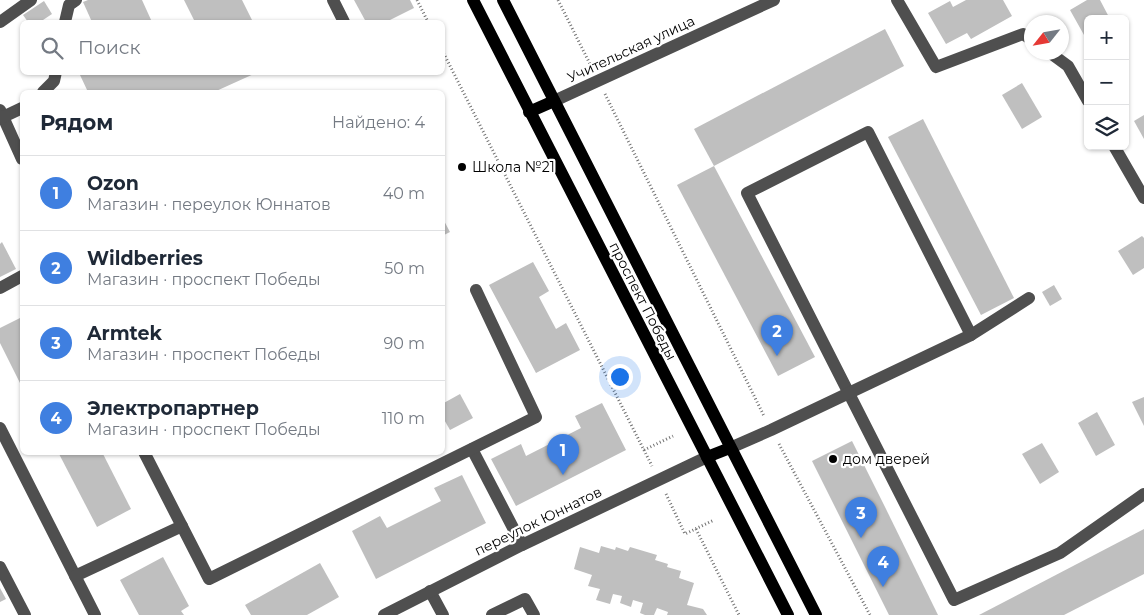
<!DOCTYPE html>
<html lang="ru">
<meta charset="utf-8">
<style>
:root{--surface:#fff;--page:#f6f6f7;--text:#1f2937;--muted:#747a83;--line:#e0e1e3;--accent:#7c3aed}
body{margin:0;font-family:Montserrat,sans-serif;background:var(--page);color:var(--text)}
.controls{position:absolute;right:15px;top:15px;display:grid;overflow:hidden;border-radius:8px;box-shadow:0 1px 4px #0004}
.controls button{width:45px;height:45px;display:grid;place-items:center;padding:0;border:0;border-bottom:1px solid var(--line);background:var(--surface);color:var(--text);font:25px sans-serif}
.compass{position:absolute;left:1024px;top:15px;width:45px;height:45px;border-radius:50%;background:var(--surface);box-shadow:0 1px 4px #0004;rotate:239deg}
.you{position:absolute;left:619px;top:376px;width:18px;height:18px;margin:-12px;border:4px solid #fff;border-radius:50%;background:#1a73e8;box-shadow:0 0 0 8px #1a73e833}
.badge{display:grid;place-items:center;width:32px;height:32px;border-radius:50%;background:var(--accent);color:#fff;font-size:16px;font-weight:700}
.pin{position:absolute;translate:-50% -41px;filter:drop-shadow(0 1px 2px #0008)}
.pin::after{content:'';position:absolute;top:26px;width:18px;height:15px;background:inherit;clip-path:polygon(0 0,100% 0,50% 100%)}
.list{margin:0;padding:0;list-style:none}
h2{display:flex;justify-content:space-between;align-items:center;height:65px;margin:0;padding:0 20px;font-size:21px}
h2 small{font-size:16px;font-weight:400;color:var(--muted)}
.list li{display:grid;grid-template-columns:32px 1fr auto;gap:15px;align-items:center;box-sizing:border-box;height:75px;padding:0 20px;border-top:1px solid var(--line)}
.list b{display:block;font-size:19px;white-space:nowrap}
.list p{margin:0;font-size:16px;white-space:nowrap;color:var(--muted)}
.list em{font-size:16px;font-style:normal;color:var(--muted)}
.icon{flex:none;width:28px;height:28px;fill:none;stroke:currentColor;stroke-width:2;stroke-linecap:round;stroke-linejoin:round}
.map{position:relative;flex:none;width:1144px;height:615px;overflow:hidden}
.search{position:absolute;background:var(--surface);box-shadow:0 1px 4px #0004;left:20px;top:20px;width:425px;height:55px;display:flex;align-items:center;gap:12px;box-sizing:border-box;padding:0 18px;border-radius:8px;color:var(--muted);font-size:19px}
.panel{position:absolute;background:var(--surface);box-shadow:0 1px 4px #0004;left:20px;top:90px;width:425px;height:365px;border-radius:8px}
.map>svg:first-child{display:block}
.building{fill:#bfbfbf}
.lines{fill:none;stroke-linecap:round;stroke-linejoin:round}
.path{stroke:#717171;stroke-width:3;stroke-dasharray:1 2.5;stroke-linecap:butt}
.minor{stroke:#4f4f4f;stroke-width:12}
.major{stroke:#000;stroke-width:12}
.poi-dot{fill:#000;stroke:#fff;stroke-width:2}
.labels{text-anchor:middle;stroke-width:4.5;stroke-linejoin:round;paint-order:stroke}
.street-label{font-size:14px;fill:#000;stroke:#fff}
.poi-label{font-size:14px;fill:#000;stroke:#fff;text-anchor:start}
</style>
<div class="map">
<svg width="1144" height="615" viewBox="0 0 1144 615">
<rect width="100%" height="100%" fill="#fff"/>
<g class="building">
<path d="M88,0H142L152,22H92L83,2Z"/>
<path d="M184,0H242L253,22H195Z"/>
<path d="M354,0H410L414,8L386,22H366Z"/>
<path d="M966,0H1003L1012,16L971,39L967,33L946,44L928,13L950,1L953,7Z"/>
<path d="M1087,0H1100L1110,19H1088V33L1084,35L1070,10Z"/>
<path d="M44,1L52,14L40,22H28L23,15Z"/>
<path d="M885,29L904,66L714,166L694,129Z"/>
<path d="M85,72H175L176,74L179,72H258L214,92H88L80,75Z"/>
<path d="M1022,83L1042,117L1022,129L1002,95Z"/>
<path d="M1144,115V139L1134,121Z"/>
<path d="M923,119L1014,298L981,315L888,137Z"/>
<path d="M714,166L815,357L778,376L677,185Z"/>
<path d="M442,217L450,232L442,236Z"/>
<path d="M1142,236L1144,238V268L1133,275L1118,251Z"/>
<path d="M2,242L16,269L0,277V244Z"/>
<path d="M533,262L549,291L539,297L556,329L566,323L580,350L536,373L489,285Z"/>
<path d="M1054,285L1062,299L1050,306L1042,292Z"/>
<path d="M22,317V387L0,343V328Z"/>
<path d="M460,394L473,418L450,430L442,416V404Z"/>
<path d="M1144,397V426L1132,402Z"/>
<path d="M602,403L626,450L516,506L491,459L521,444L526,456L581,428L575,416Z"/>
<path d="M1097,412L1115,445L1096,456L1078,423Z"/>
<path d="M852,441L885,507L938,615H889L812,461Z"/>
<path d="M1042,443L1059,472L1040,484L1022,454Z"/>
<path d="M58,452H102L131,509L97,527Z"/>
<path d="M462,475L486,523L376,579L352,531L380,516L387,528L441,501L434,488Z"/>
<path d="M1144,529V574L1064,615H979Z"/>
<path d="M601,546L615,550L616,547L628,551L630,547L657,555L655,560L668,564L667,567L681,571L679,578L694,583L687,605L703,609L707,615H667L668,612L657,608L654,615H645L640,613L643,603L633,600L631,607L620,603L622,596L613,594L610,604L596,600L600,589L588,586L592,575L574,569L580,547L599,553Z"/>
<path d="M163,557L189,606L181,611L184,615H139L120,580Z"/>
<path d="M320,563L339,597L307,615H251L245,605Z"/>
<path d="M0,588L6,599L0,602Z"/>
</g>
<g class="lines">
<g class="path">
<path d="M417,0L428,22"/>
<path d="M558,0L591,66"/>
<path d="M442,50L652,466"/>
<path d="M605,94L764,416"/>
<path d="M779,444L870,615"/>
<path d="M644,450L673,436"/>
<path d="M666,494L685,534L714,520"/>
<path d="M696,529L739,615"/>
</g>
<g class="minor">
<path d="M333,0L344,22"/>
<path d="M897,0L936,67L1023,34L1032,40"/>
<path d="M0,22L31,0"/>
<path d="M65,22L69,5L76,0"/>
<path d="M1049,52L1068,66L1088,101"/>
<path d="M43,92L54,81L56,72"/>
<path d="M554,101L774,0"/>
<path d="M0,110L22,159"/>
<path d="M3,117L22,108"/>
<path d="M1114,146L1144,198"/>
<path d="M0,288L22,276"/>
<path d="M971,335L868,132L747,193L954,600L1060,553L1144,494"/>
<path d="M0,428L95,615"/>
<path d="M730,448L771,430L971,335L1029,298"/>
<path d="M472,449L522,545"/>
<path d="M144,452L209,579L536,417L476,290"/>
<path d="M0,567L25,615"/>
<path d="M75,576L182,526"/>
<path d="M430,591L443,615"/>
<path d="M384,615L522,545L707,457"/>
<path d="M492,615L525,599L534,615"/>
</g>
<g class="major">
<path d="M473,0L788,615"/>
<path d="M503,0L816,615"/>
<path d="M529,112L554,101"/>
<path d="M707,457L730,448"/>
</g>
</g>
<g class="poi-dot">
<circle cx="462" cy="167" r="5"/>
<circle cx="833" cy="459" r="5"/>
</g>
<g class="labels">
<g class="street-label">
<text transform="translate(631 49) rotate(-25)" y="5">Учительская улица</text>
<text transform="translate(643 301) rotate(63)" y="5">проспект Победы</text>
<text transform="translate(538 521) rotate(-26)" y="5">переулок Юннатов</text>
</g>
<g class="poi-label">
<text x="472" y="172">Школа №21</text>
<text x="843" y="464">дом дверей</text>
</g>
</g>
</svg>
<div class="controls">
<button>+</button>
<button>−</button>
<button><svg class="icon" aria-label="layers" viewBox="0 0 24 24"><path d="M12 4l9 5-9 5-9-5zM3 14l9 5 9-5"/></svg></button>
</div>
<svg class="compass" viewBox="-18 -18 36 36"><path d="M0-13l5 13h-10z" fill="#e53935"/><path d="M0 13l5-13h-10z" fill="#747a83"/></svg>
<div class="you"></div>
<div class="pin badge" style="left:563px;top:475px;background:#3f7fe0">1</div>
<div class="pin badge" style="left:777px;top:356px;background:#3f7fe0">2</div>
<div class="pin badge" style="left:861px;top:538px;background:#3f7fe0">3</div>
<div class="pin badge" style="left:883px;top:587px;background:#3f7fe0">4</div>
<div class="search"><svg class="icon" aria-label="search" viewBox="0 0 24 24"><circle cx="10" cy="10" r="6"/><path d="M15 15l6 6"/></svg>Поиск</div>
<section class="panel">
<h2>Рядом<small>Найдено: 4</small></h2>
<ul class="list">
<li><span class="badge" style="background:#3f7fe0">1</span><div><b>Ozon</b><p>Магазин · переулок Юннатов</p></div><em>40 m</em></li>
<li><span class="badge" style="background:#3f7fe0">2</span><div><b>Wildberries</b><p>Магазин · проспект Победы</p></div><em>50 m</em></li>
<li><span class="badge" style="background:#3f7fe0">3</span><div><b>Armtek</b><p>Магазин · проспект Победы</p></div><em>90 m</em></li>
<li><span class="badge" style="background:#3f7fe0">4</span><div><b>Электропартнер</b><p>Магазин · проспект Победы</p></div><em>110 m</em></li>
</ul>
</section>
</div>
